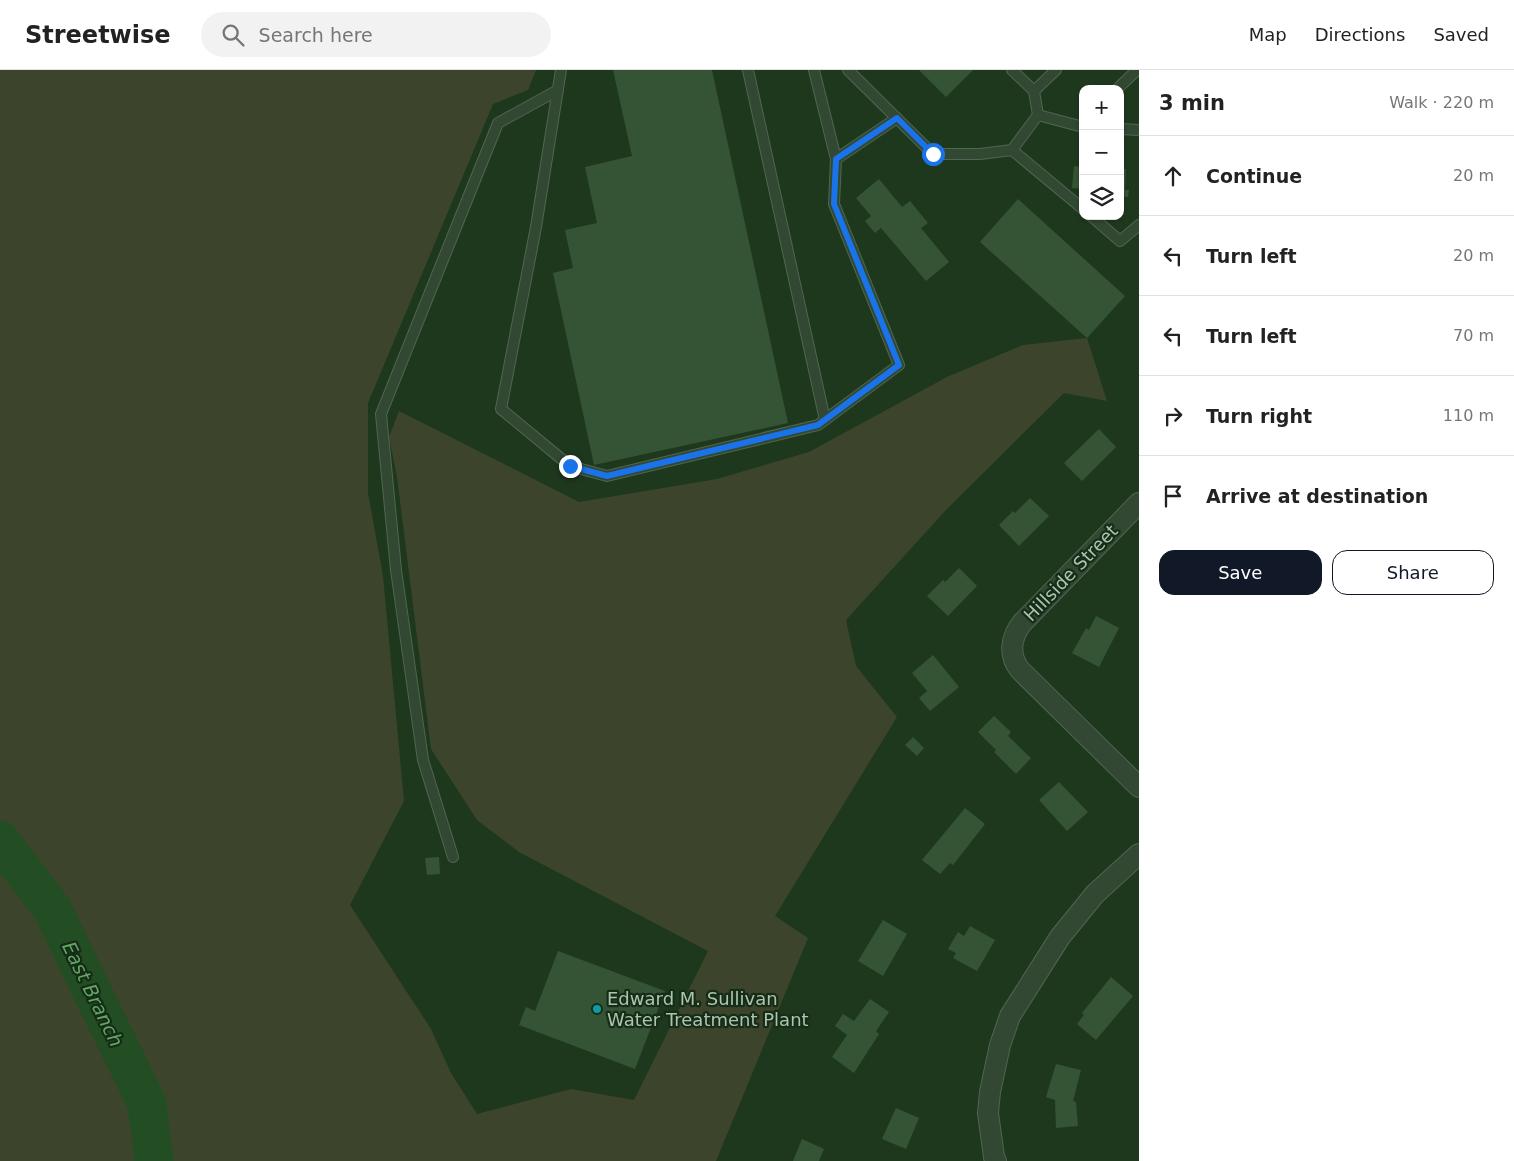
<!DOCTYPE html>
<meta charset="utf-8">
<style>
:root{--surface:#fff;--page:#f2f2f2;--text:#222;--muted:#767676;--line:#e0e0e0;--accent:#111827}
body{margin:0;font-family:"DejaVu Sans",sans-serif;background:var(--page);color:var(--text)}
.controls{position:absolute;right:15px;top:15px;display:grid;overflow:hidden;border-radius:10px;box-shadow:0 1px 4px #0004}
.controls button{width:45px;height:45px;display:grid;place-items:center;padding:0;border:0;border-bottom:1px solid var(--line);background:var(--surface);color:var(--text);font:25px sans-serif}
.stop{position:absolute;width:15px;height:15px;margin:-11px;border:4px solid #1a73e8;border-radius:50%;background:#fff}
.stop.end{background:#1a73e8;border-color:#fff;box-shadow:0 1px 5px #0008}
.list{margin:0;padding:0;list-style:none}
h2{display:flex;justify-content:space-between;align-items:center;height:65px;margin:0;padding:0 20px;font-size:21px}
h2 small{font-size:16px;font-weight:400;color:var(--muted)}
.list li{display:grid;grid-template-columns:32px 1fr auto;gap:15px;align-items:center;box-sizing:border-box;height:80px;padding:0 20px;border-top:1px solid var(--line)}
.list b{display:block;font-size:19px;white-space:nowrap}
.list em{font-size:16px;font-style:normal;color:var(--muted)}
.actions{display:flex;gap:10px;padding:15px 20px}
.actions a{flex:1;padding:11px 0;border:1px solid var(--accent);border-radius:15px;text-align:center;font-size:18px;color:var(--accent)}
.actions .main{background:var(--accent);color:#fff}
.icon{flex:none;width:28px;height:28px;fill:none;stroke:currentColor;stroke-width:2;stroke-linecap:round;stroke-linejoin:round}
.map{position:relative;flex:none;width:1139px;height:1091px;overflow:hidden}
header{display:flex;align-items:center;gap:30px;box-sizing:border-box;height:70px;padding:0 25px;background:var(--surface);border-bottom:1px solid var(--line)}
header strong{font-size:24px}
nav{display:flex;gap:28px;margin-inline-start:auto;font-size:18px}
.search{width:350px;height:45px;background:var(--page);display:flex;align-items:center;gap:12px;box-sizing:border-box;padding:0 18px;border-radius:28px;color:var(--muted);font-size:19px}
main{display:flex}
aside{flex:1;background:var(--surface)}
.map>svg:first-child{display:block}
.green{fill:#3c452b}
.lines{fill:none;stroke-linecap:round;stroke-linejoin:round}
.river{stroke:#234e23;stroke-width:39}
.building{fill:#355435}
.service-casing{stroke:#4f6650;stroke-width:12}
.minor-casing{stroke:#4f6650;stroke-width:22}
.service{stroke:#324832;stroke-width:10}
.minor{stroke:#324832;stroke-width:20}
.route{stroke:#1a73e8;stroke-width:6}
.culture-dot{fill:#0f9aa8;stroke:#172c18;stroke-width:2}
.labels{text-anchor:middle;stroke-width:4.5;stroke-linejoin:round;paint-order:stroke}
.street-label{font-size:18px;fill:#abc5ad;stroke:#172c18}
.poi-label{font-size:18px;fill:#abc5ad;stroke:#172c18;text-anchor:start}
.water-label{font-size:19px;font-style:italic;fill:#61a761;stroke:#172c18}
</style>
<header>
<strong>Streetwise</strong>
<div class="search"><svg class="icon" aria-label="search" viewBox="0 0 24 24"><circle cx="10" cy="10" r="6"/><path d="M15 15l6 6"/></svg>Search here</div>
<nav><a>Map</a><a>Directions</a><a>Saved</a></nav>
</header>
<main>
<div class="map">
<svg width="1139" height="1091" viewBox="0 0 1139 1091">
<rect width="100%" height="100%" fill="#1e381e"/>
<path class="green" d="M0,0H536L528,20L493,34L368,333V423L383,506L404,731L350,835L431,959L451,1003L477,1044L571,1019L634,1030L708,881L519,782L477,750L431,679L397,407L389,367L399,341L579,432L717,409L809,382L947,307L1023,275L1087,268L1107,331L1064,323L946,440L846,550L856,596L897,647L775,846L808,868L716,1091H0Z"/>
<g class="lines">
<path class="river" d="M0,770L52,839L147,1034L154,1091"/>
</g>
<g class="building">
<path d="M613,0H712L788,353L594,395L553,203L573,198L565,160L597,153L585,97L632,86Z"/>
<path d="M919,0H973L946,27Z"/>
<path d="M1074,96L1083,97V119L1072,118Z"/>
<path d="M1120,99H1126L1125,120H1129L1128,127L1120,126Z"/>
<path d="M879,109L902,137L910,131L928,153L921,158L949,192L926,211L881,158L875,163L865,151L871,146L856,128Z"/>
<path d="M1018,129L1125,226L1087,268L980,172Z"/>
<path d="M1099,359L1116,377L1082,411L1064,393Z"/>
<path d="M1030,428L1049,446L1019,476L999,455L1013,441L1015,443Z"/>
<path d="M959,498L977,516L948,546L927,526L943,510L945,512Z"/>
<path d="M1096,546L1119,558L1099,597L1072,583L1086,558L1089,560Z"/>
<path d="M933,585L959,617L930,641L919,628L927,621L912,603Z"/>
<path d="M994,646L1011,662L1008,666L1031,688L1016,704L994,682L996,680L978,662Z"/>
<path d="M913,667L924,678L917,686L905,675Z"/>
<path d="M1059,712L1088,742L1067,761L1039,730Z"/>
<path d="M965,738L985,754L953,795L950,793L940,804L922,790Z"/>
<path d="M439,787L440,804L427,805L425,788Z"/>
<path d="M883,850L907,864L883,906L858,891Z"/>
<path d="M970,856L995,870L977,901L953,888L956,883L948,879L958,862L964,866Z"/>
<path d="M558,881L665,921L635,999L519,955L526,937L535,941Z"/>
<path d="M1111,907L1133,926L1096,970L1077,954L1084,945L1082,943Z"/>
<path d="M870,929L889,942L876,961L879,964L854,1003L832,987L847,965L835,956L843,944L854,951Z"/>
<path d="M1056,994L1081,1000L1073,1031L1076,1032L1078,1056L1056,1058L1055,1030L1046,1027Z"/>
<path d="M896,1038L919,1048L906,1079L882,1069Z"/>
<path d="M802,1069L824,1079L819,1091H793Z"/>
</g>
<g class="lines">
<g class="service-casing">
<g id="service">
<path d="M561,0L536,157L501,339L570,396L607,406L818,355L899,295L834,134L836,89L897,48"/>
<path d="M748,0L825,350"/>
<path d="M814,0L836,89"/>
<path d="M848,0L933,84H980L1012,80L1038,45L1083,57"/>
<path d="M1012,0L1034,21"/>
<path d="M1117,19L1137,0"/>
<path d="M1038,45L1034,21L1056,0"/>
<path d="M1120,59L1139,60"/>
<path d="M1012,80L1083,139"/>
<path d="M1091,146L1120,171L1139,155"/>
<path d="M453,787L423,690L396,500L381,344L498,53L558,20"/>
</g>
</g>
<g class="minor-casing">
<g id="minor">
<path d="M1139,433L1022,553C1011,567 1008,585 1020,600L1139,717"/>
<path d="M996,1091L994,1087L988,1043L990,1022L1000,975L1010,946L1060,867L1095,824L1139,784"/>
</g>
</g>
<use href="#service" class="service"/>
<use href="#minor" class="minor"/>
</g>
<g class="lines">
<path class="route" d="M570,396L607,406L818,355L899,295L834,134L836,89L897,48L933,84"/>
</g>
<circle class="culture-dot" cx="597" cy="939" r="5"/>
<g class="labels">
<g class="street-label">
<text transform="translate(1071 503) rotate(-46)" y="6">Hillside Street</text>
</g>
<g class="poi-label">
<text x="607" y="935">Edward M. Sullivan<tspan x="607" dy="21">Water Treatment Plant</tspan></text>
</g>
<g class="water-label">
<text transform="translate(93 924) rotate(64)" y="7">East Branch</text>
</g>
</g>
</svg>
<div class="controls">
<button>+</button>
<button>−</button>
<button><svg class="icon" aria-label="layers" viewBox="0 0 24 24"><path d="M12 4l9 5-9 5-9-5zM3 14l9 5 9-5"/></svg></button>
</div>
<div class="stop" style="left:933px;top:84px"></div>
<div class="stop end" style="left:570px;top:396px"></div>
</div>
<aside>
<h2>3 min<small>Walk · 220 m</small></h2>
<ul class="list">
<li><svg class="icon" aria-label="ahead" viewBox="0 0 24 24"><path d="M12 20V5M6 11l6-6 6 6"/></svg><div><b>Continue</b></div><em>20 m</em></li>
<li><svg class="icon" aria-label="left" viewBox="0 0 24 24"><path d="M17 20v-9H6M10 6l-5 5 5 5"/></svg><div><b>Turn left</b></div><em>20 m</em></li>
<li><svg class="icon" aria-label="left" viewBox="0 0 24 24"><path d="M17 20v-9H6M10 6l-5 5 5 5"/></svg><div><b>Turn left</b></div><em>70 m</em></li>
<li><svg class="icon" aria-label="right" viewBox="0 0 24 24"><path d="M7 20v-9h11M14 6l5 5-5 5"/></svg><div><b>Turn right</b></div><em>110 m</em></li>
<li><svg class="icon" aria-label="arrive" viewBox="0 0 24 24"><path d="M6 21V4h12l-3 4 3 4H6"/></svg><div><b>Arrive at destination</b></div></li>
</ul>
<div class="actions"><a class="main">Save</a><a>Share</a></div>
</aside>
</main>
